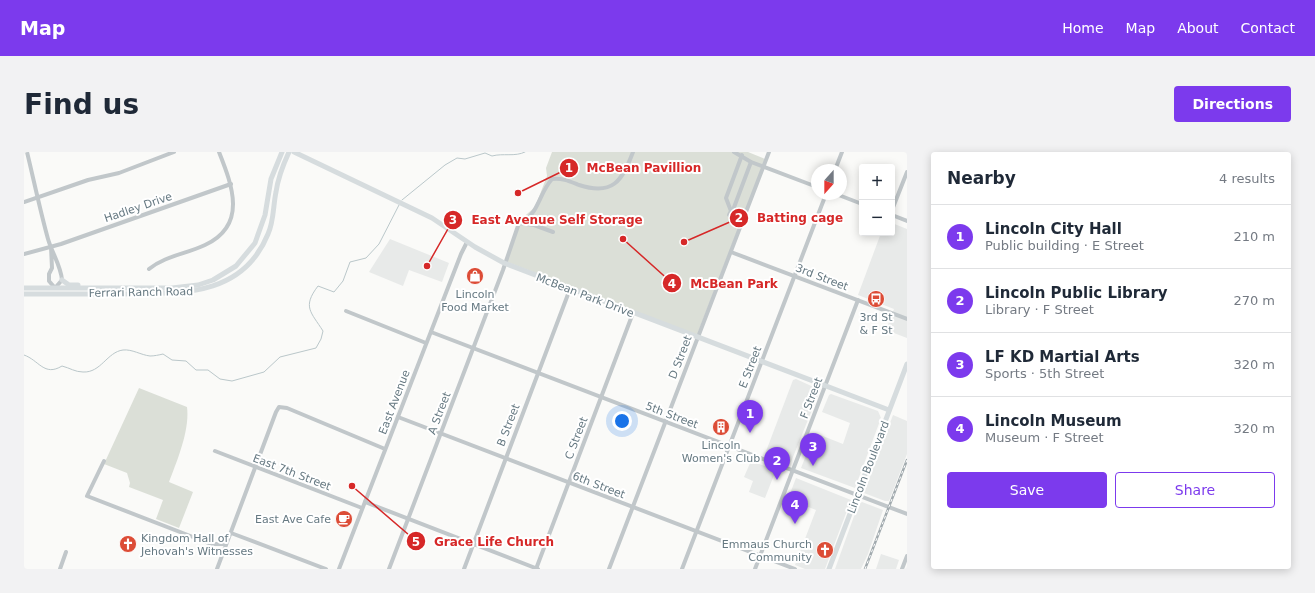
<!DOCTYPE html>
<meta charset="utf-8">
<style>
:root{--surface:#fff;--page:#f2f2f3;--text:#1f2937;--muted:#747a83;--line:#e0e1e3;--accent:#7c3aed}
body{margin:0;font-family:"DejaVu Sans",sans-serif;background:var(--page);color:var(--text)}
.controls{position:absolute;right:12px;top:12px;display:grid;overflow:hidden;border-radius:4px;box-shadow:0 2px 10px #0003}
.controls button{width:36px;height:36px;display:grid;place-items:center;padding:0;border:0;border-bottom:1px solid var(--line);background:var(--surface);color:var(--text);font:20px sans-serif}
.compass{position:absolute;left:787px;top:12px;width:36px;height:36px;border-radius:50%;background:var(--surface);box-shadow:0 2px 10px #0003;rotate:201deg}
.you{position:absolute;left:598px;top:269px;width:14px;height:14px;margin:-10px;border:3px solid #fff;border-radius:50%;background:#1a73e8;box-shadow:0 0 0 6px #1a73e833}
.badge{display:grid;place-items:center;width:26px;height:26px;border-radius:50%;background:var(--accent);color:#fff;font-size:13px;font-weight:700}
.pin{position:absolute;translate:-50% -33px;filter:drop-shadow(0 1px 2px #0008)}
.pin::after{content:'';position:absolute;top:21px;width:14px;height:12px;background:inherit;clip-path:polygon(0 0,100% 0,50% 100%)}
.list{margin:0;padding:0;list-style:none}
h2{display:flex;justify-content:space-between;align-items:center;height:52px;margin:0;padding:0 16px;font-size:17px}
h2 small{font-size:13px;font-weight:400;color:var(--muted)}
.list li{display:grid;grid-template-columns:26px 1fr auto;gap:12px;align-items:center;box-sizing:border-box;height:64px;padding:0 16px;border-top:1px solid var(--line)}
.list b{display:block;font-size:15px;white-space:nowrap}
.list p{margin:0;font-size:13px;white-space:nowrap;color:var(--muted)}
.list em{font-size:13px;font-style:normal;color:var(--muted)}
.actions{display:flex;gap:8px;padding:12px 16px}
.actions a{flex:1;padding:9px 0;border:1px solid var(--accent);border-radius:4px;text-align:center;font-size:14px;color:var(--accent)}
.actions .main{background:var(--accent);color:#fff}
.map{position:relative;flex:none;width:883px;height:417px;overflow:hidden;border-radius:4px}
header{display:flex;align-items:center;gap:24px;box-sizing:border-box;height:56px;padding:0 20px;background:var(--accent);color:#fff}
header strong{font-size:19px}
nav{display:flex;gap:22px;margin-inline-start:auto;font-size:14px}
.intro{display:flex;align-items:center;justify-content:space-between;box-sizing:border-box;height:96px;padding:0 24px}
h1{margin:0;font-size:28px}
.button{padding:10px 18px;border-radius:4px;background:var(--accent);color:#fff;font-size:14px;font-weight:700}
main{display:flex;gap:24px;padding:0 24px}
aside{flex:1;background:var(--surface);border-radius:4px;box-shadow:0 2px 10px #0003}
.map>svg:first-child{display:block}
.built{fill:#e8eae9}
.green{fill:#dbdfd7}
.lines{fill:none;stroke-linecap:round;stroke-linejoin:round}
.stream{stroke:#bac7ca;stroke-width:1}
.minor{stroke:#c1c7ca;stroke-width:4}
.major{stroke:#d6dcde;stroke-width:5}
.rail-casing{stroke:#a1aaae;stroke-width:2.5}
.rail{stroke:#fff;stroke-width:1;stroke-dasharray:3;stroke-linecap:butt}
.labels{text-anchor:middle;stroke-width:4;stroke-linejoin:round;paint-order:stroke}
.street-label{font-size:11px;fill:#667982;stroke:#fff}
.poi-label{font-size:11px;fill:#667982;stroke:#fff}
.leader{fill:none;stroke:#d62828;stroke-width:1.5}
.callout-dot{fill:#d62828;stroke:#fff;stroke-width:1.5}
.mark-label{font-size:12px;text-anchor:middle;font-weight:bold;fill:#fff}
.callout-label{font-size:12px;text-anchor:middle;font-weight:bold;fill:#d62828;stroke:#fff;stroke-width:4;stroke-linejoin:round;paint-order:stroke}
</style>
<header>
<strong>Map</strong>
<nav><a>Home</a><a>Map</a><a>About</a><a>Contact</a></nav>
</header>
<div class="intro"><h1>Find us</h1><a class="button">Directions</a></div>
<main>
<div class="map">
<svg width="883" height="417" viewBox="0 0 883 417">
<rect width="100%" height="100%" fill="#fafaf8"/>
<g class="built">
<path d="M868,71L883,77V186L862,178L870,157L834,143L857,81H868Z"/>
<path d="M366,87L425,111L418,130L385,118L379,134L345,120Z"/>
<path d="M772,227L796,238L767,310L764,311L741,302L769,228Z"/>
<path d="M807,242L854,259L857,266L831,336L777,316L791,281L819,292L826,271L798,260L805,243Z"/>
<path d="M869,263L883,269V302L865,349H861L840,341Z"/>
<path d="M727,309L752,318L741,346L725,340L729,329L720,325Z"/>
<path d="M772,326L827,348L801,417H781L771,413L792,358L764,347Z"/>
<path d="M838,350L859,358L844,402L837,417H811L834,353Z"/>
<path d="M857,402L875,408L872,417H852Z"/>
</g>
<g class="green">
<path d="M528,0H724L741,7L673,183L481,109L495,69L511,55L523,24L522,16Z"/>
<path d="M115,236L163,255C166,278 153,309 145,330L169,340L155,376L132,367L139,348L105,335L106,331L103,321L80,312Z"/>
</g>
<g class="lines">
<g class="stream">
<path d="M378,48L421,13L433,6L441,7L461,1L468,4C479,1 491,5 501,0"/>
<path d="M0,203C15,208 20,225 38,214C46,216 51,220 59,220C77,221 83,200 99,198C108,197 117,203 126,204C130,204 135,203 139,202L148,208L162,209L172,218H184L196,227L208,229L240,220L256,205L292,196L297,187L299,179C287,160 278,155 294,134L310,140L319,129L326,110L342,106L355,92L375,53"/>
</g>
<g class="minor">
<path d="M3,0C10,29 16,58 24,87C28,101 37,114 38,128L31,136L25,129V122L28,116L27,95"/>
<path d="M710,0L727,10L793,35"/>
<path d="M718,3L702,46L707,59L709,58L727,10"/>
<path d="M811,18L818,0"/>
<path d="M812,42L838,52"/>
<path d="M0,50L64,28L95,21L150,0"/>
<path d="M868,58L883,20"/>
<path d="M707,59L705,63L719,68"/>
<path d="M868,63L883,69"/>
<path d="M495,65V71"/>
<path d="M499,71C516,57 515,42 528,27C539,26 545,29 555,33C589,44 598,29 609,0"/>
<path d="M707,100L883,167"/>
<path d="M0,102L37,92L207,32"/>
<path d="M125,117C141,104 162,102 181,93C224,73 208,33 195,0"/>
<path d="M322,159L402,191"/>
<path d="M407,180L883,362"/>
<path d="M374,265L771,417"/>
<path d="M191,299L338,356"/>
<path d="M80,309L63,344L187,392H202"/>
<path d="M341,350L514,417"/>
<path d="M207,381L302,417"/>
<path d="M36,417L42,400"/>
<path d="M193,417L252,260L255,255L263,256L361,297"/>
<path d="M315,417L437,102L443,90"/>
<path d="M365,417L479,118L495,71L510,73L529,80"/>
<path d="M440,417L546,137"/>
<path d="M512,417L609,161"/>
<path d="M585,417L745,0"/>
<path d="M658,417L802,42"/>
<path d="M731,417L834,148"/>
<path d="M878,417L883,404"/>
</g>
<g class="major">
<path d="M270,0L408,66L451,95L480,111L865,258"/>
<path d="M38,128L45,133H54"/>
<path d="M0,136H148L174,133L189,128L212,114L231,91L241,63L247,27L258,0"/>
<path d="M0,142C33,142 65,142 98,142C155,141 218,146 244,82C250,69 249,54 252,40C254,26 259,13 265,0"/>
<path d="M805,417L883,212"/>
</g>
<g class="rail-casing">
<path id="rail" d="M841,417L883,308"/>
</g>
<use href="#rail" class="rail"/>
</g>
<defs>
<g id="shop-disc" transform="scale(0.9)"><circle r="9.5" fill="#dc4c36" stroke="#fff"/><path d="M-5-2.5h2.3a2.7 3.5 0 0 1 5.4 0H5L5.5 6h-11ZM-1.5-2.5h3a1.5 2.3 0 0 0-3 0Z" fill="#fff"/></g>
<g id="bus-disc" transform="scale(0.9)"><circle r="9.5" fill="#dc4c36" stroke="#fff"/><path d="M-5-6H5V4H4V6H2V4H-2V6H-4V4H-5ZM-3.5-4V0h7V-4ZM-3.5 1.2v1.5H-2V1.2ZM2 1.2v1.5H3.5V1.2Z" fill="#fff"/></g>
<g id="building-disc" transform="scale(0.9)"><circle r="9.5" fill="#dc4c36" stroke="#fff"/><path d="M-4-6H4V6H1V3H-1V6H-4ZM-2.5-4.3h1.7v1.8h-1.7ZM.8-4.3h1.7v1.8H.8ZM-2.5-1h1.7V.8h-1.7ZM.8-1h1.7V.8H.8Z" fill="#fff"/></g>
<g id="cafe-disc" transform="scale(0.9)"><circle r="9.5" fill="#dc4c36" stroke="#fff"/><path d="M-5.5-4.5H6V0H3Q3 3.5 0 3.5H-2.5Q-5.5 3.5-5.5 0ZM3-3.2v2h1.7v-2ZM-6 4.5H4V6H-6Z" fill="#fff"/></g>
<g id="church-disc" transform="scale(0.9)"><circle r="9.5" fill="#dc4c36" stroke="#fff"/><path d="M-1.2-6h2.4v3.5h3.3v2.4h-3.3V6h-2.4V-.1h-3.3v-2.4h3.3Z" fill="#fff"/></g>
</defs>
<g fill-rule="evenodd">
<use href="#shop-disc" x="451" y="124"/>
<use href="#bus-disc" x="852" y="147"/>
<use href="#building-disc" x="697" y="275"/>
<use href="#cafe-disc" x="320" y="367"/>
<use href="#church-disc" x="104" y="392"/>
<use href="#church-disc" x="801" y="398"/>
</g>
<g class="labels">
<g class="street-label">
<text transform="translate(114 55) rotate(-19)" y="4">Hadley Drive</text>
<text transform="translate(798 125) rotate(21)" y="4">3rd Street</text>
<text transform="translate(117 140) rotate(-1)" y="4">Ferrari Ranch Road</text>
<text transform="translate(561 143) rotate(21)" y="4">McBean Park Drive</text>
<text transform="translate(656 205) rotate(-69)" y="4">D Street</text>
<text transform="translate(726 215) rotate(-69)" y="4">E Street</text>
<text transform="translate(787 246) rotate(-69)" y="4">F Street</text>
<text transform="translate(370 250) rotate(-69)" y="4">East Avenue</text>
<text transform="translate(415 261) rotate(-69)" y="4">A Street</text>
<text transform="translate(648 263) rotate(21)" y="4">5th Street</text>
<text transform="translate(484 273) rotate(-69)" y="4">B Street</text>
<text transform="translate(552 286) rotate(-69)" y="4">C Street</text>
<text transform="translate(844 315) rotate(-69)" y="4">Lincoln Boulevard</text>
<text transform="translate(268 320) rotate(21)" y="4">East 7th Street</text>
<text transform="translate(575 333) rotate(21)" y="4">6th Street</text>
</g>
<g class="poi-label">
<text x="451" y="146">Lincoln<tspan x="451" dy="13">Food Market</tspan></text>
<text x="852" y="169">3rd St<tspan x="852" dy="13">&amp; F St</tspan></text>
<text x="697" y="297">Lincoln<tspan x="697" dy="13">Women's Club</tspan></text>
<text x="307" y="371" text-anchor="end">East Ave Cafe</text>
<text x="117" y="390" text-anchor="start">Kingdom Hall of<tspan x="117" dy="13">Jehovah's Witnesses</tspan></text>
<text x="788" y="396" text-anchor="end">Emmaus Church<tspan x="788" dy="13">Community</tspan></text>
</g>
</g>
<path class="leader" d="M494 41L545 16M660 90L715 66M403 114L429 68M599 87L648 131M328 334L392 389"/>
<g class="callout-dot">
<circle cx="494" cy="41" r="4"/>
<circle cx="660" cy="90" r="4"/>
<circle cx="403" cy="114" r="4"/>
<circle cx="599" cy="87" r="4"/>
<circle cx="328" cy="334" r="4"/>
<circle cx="545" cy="16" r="10"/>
<circle cx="715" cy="66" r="10"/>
<circle cx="429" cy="68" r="10"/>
<circle cx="648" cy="131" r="10"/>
<circle cx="392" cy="389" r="10"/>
</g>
<g class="mark-label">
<text x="545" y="20">1</text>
<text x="715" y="70">2</text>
<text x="429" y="72">3</text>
<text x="648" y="136">4</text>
<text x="392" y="394">5</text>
</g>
<g class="callout-label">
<text x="620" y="20">McBean Pavillion</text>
<text x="776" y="70">Batting cage</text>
<text x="533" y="72">East Avenue Self Storage</text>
<text x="710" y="136">McBean Park</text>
<text x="470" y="394">Grace Life Church</text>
</g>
</svg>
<div class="controls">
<button>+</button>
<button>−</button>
</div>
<svg class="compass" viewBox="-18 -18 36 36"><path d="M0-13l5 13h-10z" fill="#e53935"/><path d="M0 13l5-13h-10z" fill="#747a83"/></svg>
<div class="you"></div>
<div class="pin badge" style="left:726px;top:281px">1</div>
<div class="pin badge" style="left:753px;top:328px">2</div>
<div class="pin badge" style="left:789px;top:314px">3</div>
<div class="pin badge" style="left:771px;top:372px">4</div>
</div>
<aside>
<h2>Nearby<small>4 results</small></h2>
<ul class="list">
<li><span class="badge">1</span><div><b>Lincoln City Hall</b><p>Public building · E Street</p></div><em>210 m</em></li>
<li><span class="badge">2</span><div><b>Lincoln Public Library</b><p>Library · F Street</p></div><em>270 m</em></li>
<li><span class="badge">3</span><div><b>LF KD Martial Arts</b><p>Sports · 5th Street</p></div><em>320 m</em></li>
<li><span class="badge">4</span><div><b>Lincoln Museum</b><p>Museum · F Street</p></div><em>320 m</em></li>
</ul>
<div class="actions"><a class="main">Save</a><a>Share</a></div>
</aside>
</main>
